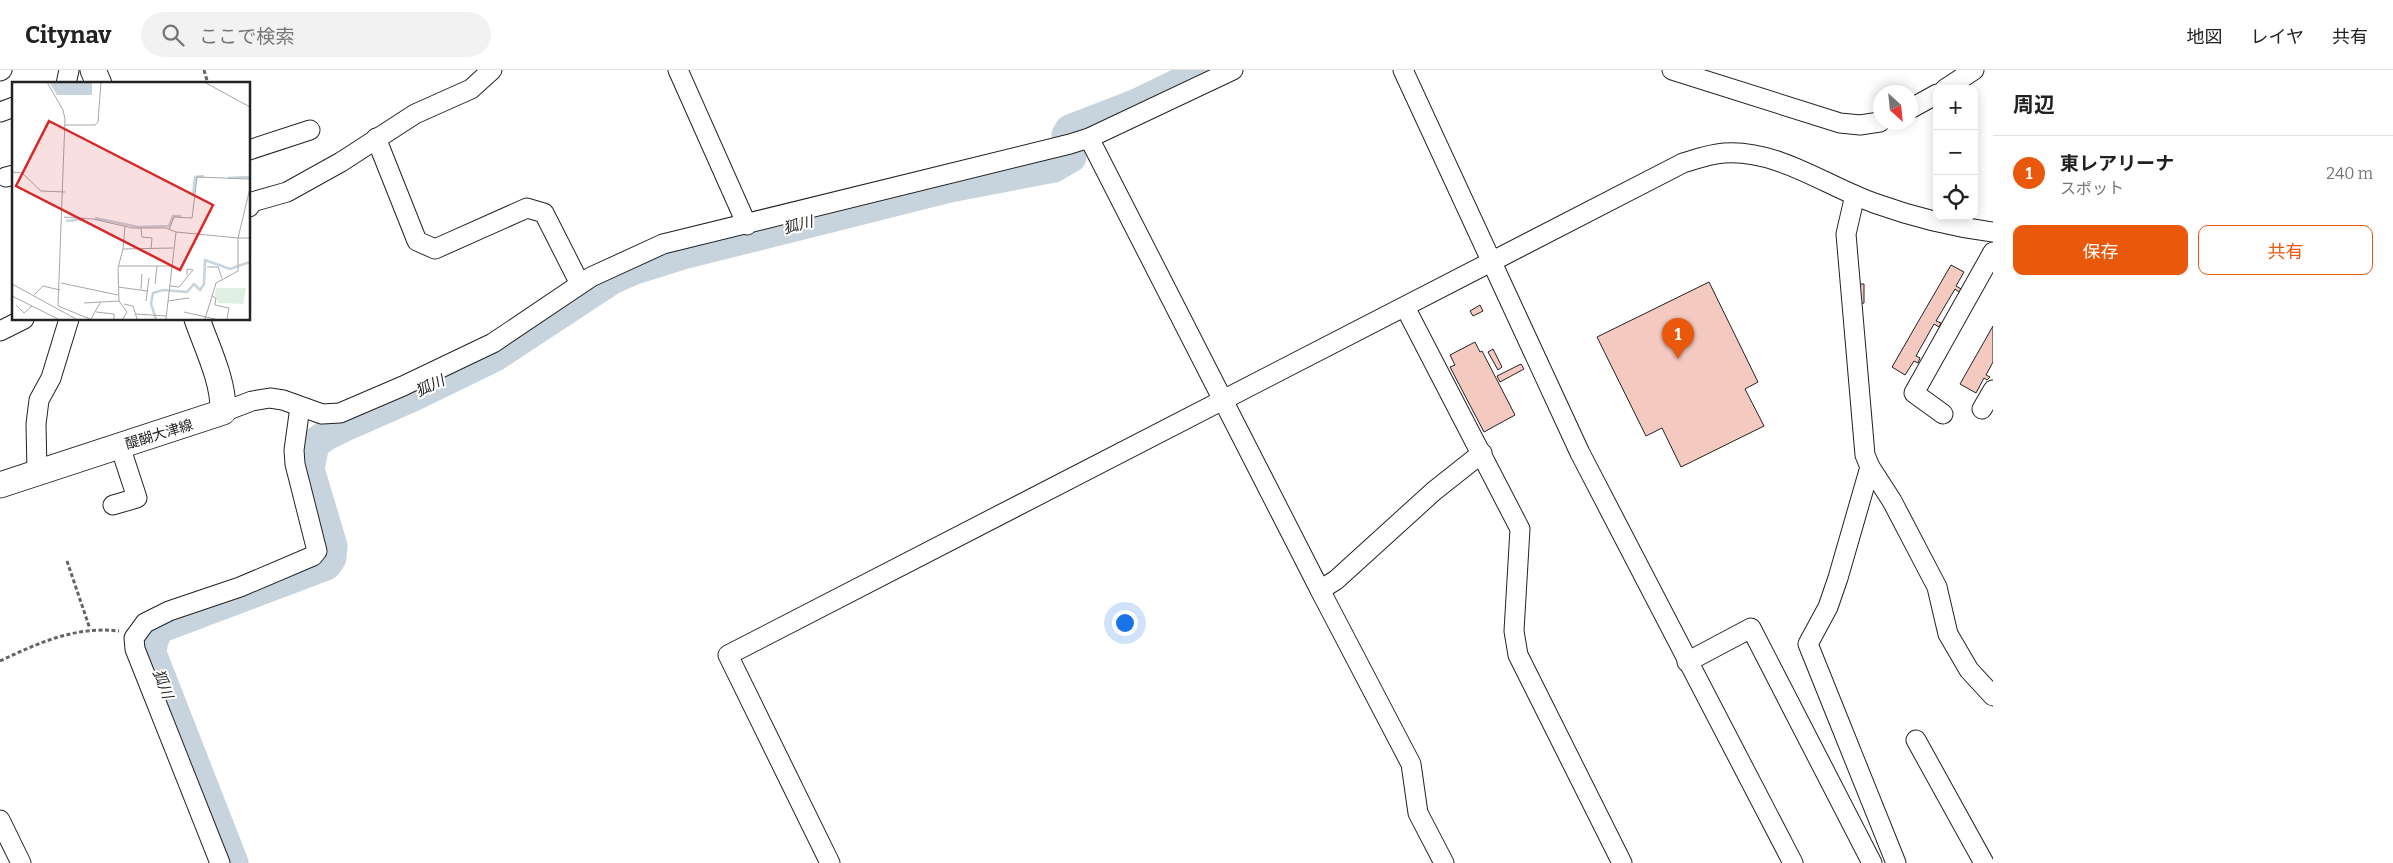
<!DOCTYPE html>
<html lang="ja">
<meta charset="utf-8">
<style>
:root{--surface:#fff;--page:#f2f2f2;--text:#222;--muted:#767676;--line:#e0e0e0;--accent:#ea580c}
body{margin:0;font-family:Bitter,"Noto Sans JP",serif;background:var(--page);color:var(--text)}
.controls{position:absolute;right:15px;top:15px;display:grid;overflow:hidden;border-radius:10px;box-shadow:0 2px 12px #0003}
.controls button{width:45px;height:45px;display:grid;place-items:center;padding:0;border:0;border-bottom:1px solid var(--line);background:var(--surface);color:var(--text);font:25px sans-serif}
.compass{position:absolute;left:1873px;top:15px;width:45px;height:45px;border-radius:50%;background:var(--surface);box-shadow:0 2px 12px #0003;rotate:153deg}
.you{position:absolute;left:1124px;top:552px;width:18px;height:18px;margin:-12px;border:4px solid #fff;border-radius:50%;background:#1a73e8;box-shadow:0 0 0 8px #1a73e833}
.badge{display:grid;place-items:center;width:32px;height:32px;border-radius:50%;background:var(--accent);color:#fff;font-size:16px;font-weight:700}
.pin{position:absolute;translate:-50% -41px;filter:drop-shadow(0 1px 2px #0008)}
.pin::after{content:'';position:absolute;top:26px;width:18px;height:15px;background:inherit;clip-path:polygon(0 0,100% 0,50% 100%)}
.list{margin:0;padding:0;list-style:none}
h2{display:flex;justify-content:space-between;align-items:center;height:65px;margin:0;padding:0 20px;font-size:21px}
h2 small{font-size:16px;font-weight:400;color:var(--muted)}
.list li{display:grid;grid-template-columns:32px 1fr auto;gap:15px;align-items:center;box-sizing:border-box;height:75px;padding:0 20px;border-top:1px solid var(--line)}
.list b{display:block;font-size:19px;white-space:nowrap}
.list p{margin:0;font-size:16px;white-space:nowrap;color:var(--muted)}
.list em{font-size:16px;font-style:normal;color:var(--muted)}
.actions{display:flex;gap:10px;padding:15px 20px}
.actions a{flex:1;padding:11px 0;border:1px solid var(--accent);border-radius:10px;text-align:center;font-size:18px;color:var(--accent)}
.actions .main{background:var(--accent);color:#fff}
.icon{flex:none;width:28px;height:28px;fill:none;stroke:currentColor;stroke-width:2;stroke-linecap:round;stroke-linejoin:round}
.map{position:relative;flex:none;width:1993px;height:793px;overflow:hidden}
header{display:flex;align-items:center;gap:30px;box-sizing:border-box;height:70px;padding:0 25px;background:var(--surface);border-bottom:1px solid var(--line)}
header strong{font-size:24px}
nav{display:flex;gap:28px;margin-inline-start:auto;font-size:18px}
.search{width:350px;height:45px;background:var(--page);display:flex;align-items:center;gap:12px;box-sizing:border-box;padding:0 18px;border-radius:28px;color:var(--muted);font-size:19px}
main{display:flex}
aside{flex:1;background:var(--surface)}
.map>svg:first-child{display:block}
.lines{fill:none;stroke-linecap:round;stroke-linejoin:round}
.river{stroke:#c7d3dd;stroke-width:31}
.building{fill:#f3c9c0;stroke:#222}
.minor-casing{stroke:#222;stroke-width:21}
.major-casing{stroke:#222;stroke-width:27}
.path{stroke:#646464;stroke-width:3;stroke-dasharray:4 2.5;stroke-linecap:butt}
.minor{stroke:#fff;stroke-width:19}
.major{stroke:#fff;stroke-width:25}
.labels{text-anchor:middle;stroke-width:4;stroke-linejoin:round;paint-order:stroke}
.street-label{font-size:14px;fill:#222;stroke:#fff}
.water-label{font-size:15px;font-style:italic;fill:#222;stroke:#fff}
.inset-river{fill:none;stroke:#c7d3dd;stroke-width:2.5}
.inset-road{fill:none;stroke:#a7a7a7;stroke-width:1}
.view{fill:#d62828;fill-opacity:0.15;stroke:#d62828;stroke-width:2.5}
.inset-edge{fill:none;stroke:#222;stroke-width:2.5}
</style>
<header>
<strong>Citynav</strong>
<div class="search"><svg class="icon" aria-label="search" viewBox="0 0 24 24"><circle cx="10" cy="10" r="6"/><path d="M15 15l6 6"/></svg>ここで検索</div>
<nav><a>地図</a><a>レイヤ</a><a>共有</a></nav>
</header>
<main>
<div class="map">
<svg width="1993" height="793" viewBox="0 0 1993 793">
<rect width="100%" height="100%" fill="#fff"/>
<g class="lines">
<g class="river">
<path d="M1067,65L1070,60L1137,34L1207,0"/>
<path d="M233,793L151,583L153,570L159,558L326,495L331,488L332,476L309,399L314,374L325,366L347,355L413,326L495,286L612,209L632,200L683,184L950,117L1054,97L1071,87"/>
</g>
</g>
<g class="building">
<path d="M1951,195L1964,202L1956,216L1961,219L1959,222L1955,219L1936,251L1941,253L1939,257L1934,254L1916,286L1920,288L1918,293L1914,291L1905,305L1892,297Z"/>
<path d="M1709,212L1758,312L1745,319L1764,356L1681,397L1662,358L1646,366L1597,267Z"/>
<path d="M1858,214H1864V233L1858,234Z"/>
<path d="M1480,235L1483,241L1473,246L1470,241Z"/>
<path d="M1993,256V292L1986,305L1990,307L1987,310L1984,308L1976,323L1960,314Z"/>
<path d="M1475,272L1480,282L1482,281L1515,345L1484,362L1450,297L1455,295L1450,285Z"/>
<path d="M1493,279L1502,297L1498,300L1488,282Z"/>
<path d="M1521,294L1524,299L1500,312L1497,306Z"/>
</g>
<g class="lines">
<g class="minor-casing">
<g id="minor">
<path d="M678,0L747,155"/>
<path d="M1403,0L1580,383L1793,793"/>
<path d="M1672,0L1840,53L1860,55L1880,52"/>
<path d="M0,1L2,0"/>
<path d="M66,14L69,0"/>
<path d="M1945,19L1974,0"/>
<path d="M1910,39L1937,24"/>
<path d="M0,42L14,37"/>
<path d="M376,68L417,171L435,179L527,138L544,143L580,214"/>
<path d="M1089,68L1320,520L1336,510L1434,421L1482,383"/>
<path d="M249,80L310,60"/>
<path d="M6,107L14,105"/>
<path d="M1855,125L1846,164L1865,385L1870,397L1892,431L1937,517L1948,564L1969,600L1993,626"/>
<path d="M249,137L252,132L287,122L341,92L415,44L471,19L492,0"/>
<path d="M1405,237L1520,459L1514,561L1518,585L1622,793"/>
<path d="M0,261L24,249"/>
<path d="M1982,339L1993,320"/>
<path d="M223,342L252,331L270,328L283,330L322,344L340,343L403,316L493,273L591,207L663,174L1070,74L1089,68L1233,0"/>
<path d="M1943,344L1914,323L1993,182"/>
<path d="M1870,397L1838,508L1828,537L1808,574L1896,793"/>
<path d="M37,402L36,354L39,330L51,308L69,249"/>
<path d="M113,435L137,428L120,376"/>
<path d="M1320,520L1411,694L1418,743L1444,793"/>
<path d="M1687,592L1751,558L1872,793"/>
<path d="M1916,670L1984,793"/>
<path d="M0,750L21,793"/>
<path d="M220,793L135,579L134,568L145,553L169,541L240,517L313,486L317,481L295,394L294,380L300,337"/>
<path d="M830,793L728,585L1683,93C1696,89 1710,84 1724,83C1777,79 1826,116 1874,133C1913,147 1953,157 1993,162"/>
</g>
</g>
<g class="major-casing">
<g id="major">
<path d="M93,0L99,14"/>
<path d="M0,415L223,342C224,311 207,278 197,249"/>
</g>
</g>
<g class="path">
<path d="M204,0L208,14"/>
<path d="M67,491L90,559"/>
<path d="M0,591C38,573 75,556 119,561"/>
</g>
<use href="#minor" class="minor"/>
<use href="#major" class="major"/>
</g>
<g class="labels">
<g class="street-label">
<text transform="translate(159 364) rotate(-17)" y="5">醍醐大津線</text>
</g>
<g class="water-label">
<text transform="translate(798 155) rotate(-14)" y="5">狐川</text>
<text transform="translate(430 316) rotate(-25)" y="5">狐川</text>
<text transform="translate(163 614) rotate(69)" y="5">狐川</text>
</g>
</g>
<g transform="translate(12 12)">
<rect width="238" height="238" fill="#fff"/>
<path d="M204,206H234L231,222L207,221L203,213Z" fill="#e0efe3"/>
<path d="M37,0H80V13H45Z" fill="#c7d3dd"/>
<path class="inset-river" d="M216,96L237,95M181,114L183,95L192,94M83,136L126,145L157,144L161,134H169M54,139L72,137M144,237L139,222L141,211L151,208L175,210L182,202L188,208L192,202L193,178L218,187L238,180"/>
<path class="inset-road" d="M35,0L51,28L53,37L46,224L78,237M192,0L238,25M53,43H83L86,40L89,0M0,90L10,91L29,109L53,110M52,135L81,137L120,146H154L164,150M129,146L130,155L140,156L139,167M157,148L162,135L180,136L185,95L238,97M111,167L161,166M107,184H160M195,185H206L210,196M49,201L106,213M0,202L64,237M143,202L145,184M158,204L167,205L181,188L175,187V193M106,205L135,209M129,207L130,192M22,213L31,204L48,208M0,214L46,237M200,214L204,216L203,223L217,226L215,237M107,219L106,186L111,167L113,144M134,219L137,196M156,219L177,216M72,221L107,219L115,230L111,237M112,222L121,224L125,237M4,223L12,231L20,224M84,230L102,232V237M172,230L203,237M124,232L154,234M79,237L88,221M154,237L164,150L226,156L238,106M193,237L204,201L226,189V156H238"/>
<path class="view" d="M37,39L201,123L168,188L4,104Z"/>
<rect width="238" height="238" class="inset-edge"/>
</g>
</svg>
<div class="controls">
<button>+</button>
<button>−</button>
<button><svg class="icon" aria-label="locate" viewBox="0 0 24 24"><circle cx="12" cy="12" r="6"/><path d="M12 2v4M12 18v4M2 12h4M18 12h4"/></svg></button>
</div>
<svg class="compass" viewBox="-18 -18 36 36"><path d="M0-13l5 13h-10z" fill="#e53935"/><path d="M0 13l5-13h-10z" fill="#767676"/></svg>
<div class="you"></div>
<div class="pin badge" style="left:1678px;top:289px">1</div>
</div>
<aside>
<h2>周辺<small></small></h2>
<ul class="list">
<li><span class="badge">1</span><div><b>東レアリーナ</b><p>スポット</p></div><em>240 m</em></li>
</ul>
<div class="actions"><a class="main">保存</a><a>共有</a></div>
</aside>
</main>
